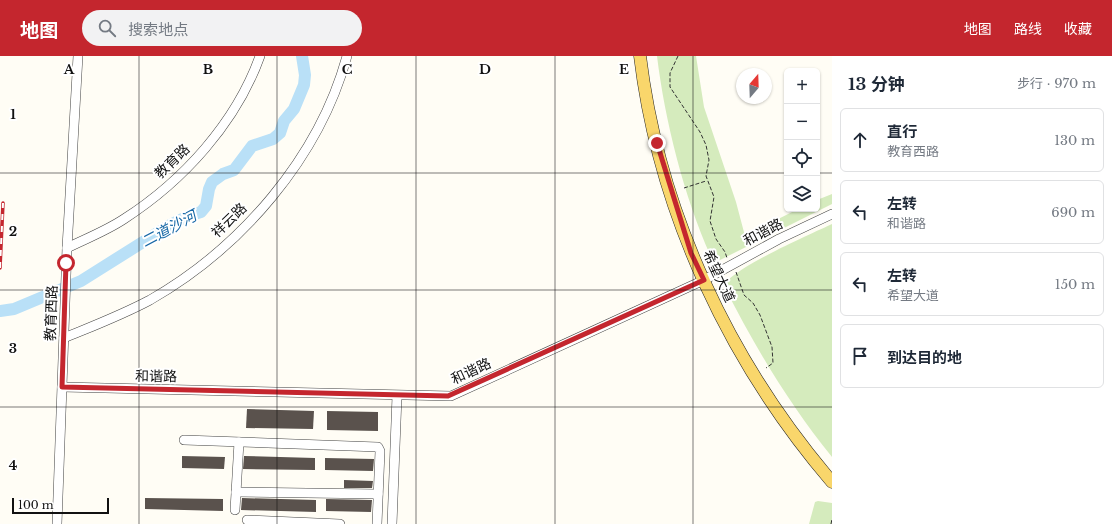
<!DOCTYPE html>
<html lang="zh">
<meta charset="utf-8">
<style>
:root{--surface:#fff;--page:#f2f2f3;--text:#1f2937;--muted:#747a83;--line:#e0e1e3;--accent:#c4262e}
body{margin:0;font-family:"Libre Baskerville","Noto Sans SC",serif;background:var(--page);color:var(--text)}
.controls{position:absolute;right:12px;top:12px;display:grid;overflow:hidden;border-radius:6px;box-shadow:0 1px 3px #0004}
.controls button{width:36px;height:36px;display:grid;place-items:center;padding:0;border:0;border-bottom:1px solid var(--line);background:var(--surface);color:var(--text);font:20px sans-serif}
.compass{position:absolute;left:736px;top:12px;width:36px;height:36px;border-radius:50%;background:var(--surface);box-shadow:0 1px 3px #0004;rotate:19deg}
.scale{position:absolute;left:12px;bottom:10px;width:97px;box-sizing:border-box;padding-left:4px;border:2px solid #111;border-top:0;font-size:11px;line-height:14px;white-space:nowrap;color:#111;-webkit-text-stroke:3px #fff;paint-order:stroke}
.stop{position:absolute;width:12px;height:12px;margin:-9px;border:3px solid #c4262e;border-radius:50%;background:#fff}
.stop.end{background:#c4262e;border-color:#fff;box-shadow:0 1px 4px #0008}
.list{margin:0;padding:0;list-style:none}
h2{display:flex;justify-content:space-between;align-items:center;height:52px;margin:0;padding:0 16px;font-size:17px}
h2 small{font-size:13px;font-weight:400;color:var(--muted)}
.list li{display:grid;grid-template-columns:26px 1fr auto;gap:12px;align-items:center;box-sizing:border-box;height:64px;margin:0 8px 8px;padding:0 8px;border:1px solid var(--line);border-radius:6px}
.list b{display:block;font-size:15px;white-space:nowrap}
.list p{margin:0;font-size:13px;white-space:nowrap;color:var(--muted)}
.list em{font-size:13px;font-style:normal;color:var(--muted)}
.icon{flex:none;width:22px;height:22px;fill:none;stroke:currentColor;stroke-width:2;stroke-linecap:round;stroke-linejoin:round}
.map{position:relative;flex:none;width:832px;height:468px;overflow:hidden}
header{display:flex;align-items:center;gap:24px;box-sizing:border-box;height:56px;padding:0 20px;background:var(--accent);color:#fff}
header strong{font-size:19px}
nav{display:flex;gap:22px;margin-inline-start:auto;font-size:14px}
.search{width:280px;height:36px;background:var(--page);display:flex;align-items:center;gap:10px;box-sizing:border-box;padding:0 14px;border-radius:22px;color:var(--muted);font-size:15px}
main{display:flex}
aside{flex:1;background:var(--surface)}
.map>svg:first-child{display:block}
.green{fill:#d5ebbd}
.lines{fill:none;stroke-linecap:round;stroke-linejoin:round}
.river{stroke:#b9e0f7;stroke-width:12}
.building{fill:#5a524d}
.minor-casing{stroke:#444;stroke-width:10}
.major-casing{stroke:#222;stroke-width:13}
.path{stroke:#333;stroke-width:1;stroke-dasharray:4 2;stroke-linecap:butt}
.minor{stroke:#fff;stroke-width:9}
.major{stroke:#f9d66b;stroke-width:12}
.rail-casing{stroke:#c4262e;stroke-width:3.5}
.rail{stroke:#fff;stroke-width:2;stroke-dasharray:6;stroke-linecap:butt}
.route{stroke:#c4262e;stroke-width:5}
.grid{fill:none;stroke:#111;stroke-width:1;stroke-opacity:0.55}
.labels{text-anchor:middle;stroke-width:4;stroke-linejoin:round;paint-order:stroke}
.street-label{font-size:14px;fill:#111;stroke:#fff}
.water-label{font-size:15px;font-style:italic;fill:#1768a6;stroke:#fff}
.grid-label{font-size:13px;text-anchor:middle;font-weight:bold;fill:#111;stroke:#fff;stroke-width:4;stroke-linejoin:round;paint-order:stroke}
</style>
<header>
<strong>地图</strong>
<div class="search"><svg class="icon" aria-label="search" viewBox="0 0 24 24"><circle cx="10" cy="10" r="6"/><path d="M15 15l6 6"/></svg>搜索地点</div>
<nav><a>地图</a><a>路线</a><a>收藏</a></nav>
</header>
<main>
<div class="map">
<svg width="832" height="468" viewBox="0 0 832 468">
<rect width="100%" height="100%" fill="#fffdf5"/>
<g class="green">
<path d="M657,0H696L704,51L736,146L745,180L798,153H817V144L832,138V148L718,205H713C685,145 665,66 657,0Z"/>
<path d="M832,168V401C789,348 755,291 724,230C730,213 813,177 832,168Z"/>
<path d="M818,445L832,447V468H809L815,446Z"/>
</g>
<g class="lines">
<path class="river" d="M0,255L14,253L81,225L170,169L188,160L201,156L206,150L209,133L212,126L223,118L234,114L252,90L273,83L280,77L284,65L294,53L304,29L305,19L302,0"/>
</g>
<g class="building">
<path d="M247,353L314,355L313,373L246,372Z"/>
<path d="M327,355L378,356V375L327,374Z"/>
<path d="M182,400L225,401L224,413L182,412Z"/>
<path d="M244,400L315,402V414L243,413Z"/>
<path d="M325,402L374,403L373,415L325,414Z"/>
<path d="M344,424L373,425L372,432H344Z"/>
<path d="M145,442L223,443V455L145,453Z"/>
<path d="M242,442L316,444V456L241,454Z"/>
<path d="M326,443L372,444L371,456L326,455Z"/>
</g>
<g class="lines">
<g class="minor-casing">
<g id="minor">
<path d="M67,192C85,183 106,175 124,163C183,125 236,67 260,0"/>
<path d="M64,282C93,270 122,259 150,244C241,192 319,102 347,0"/>
<path d="M62,331L451,340L704,224L779,183L832,158"/>
<path d="M184,384L378,391L380,395L377,468"/>
<path d="M236,436L378,438"/>
<path d="M235,454L239,386"/>
<path d="M247,464L340,468"/>
<path d="M57,468L67,192L78,0"/>
<path d="M392,468L397,340"/>
</g>
</g>
<g class="major-casing">
<path id="major" d="M640,0C659,157 730,307 832,426"/>
</g>
<g class="path">
<path d="M678,0L670,17V31L700,76L706,89L709,104L706,120L714,141L710,165L716,183L725,196L727,202"/>
<path d="M684,132L706,125"/>
<path d="M736,216L744,239L753,247L760,259L772,291L773,307L766,312"/>
<path d="M831,468L832,463"/>
</g>
<use href="#minor" class="minor"/>
<use href="#major" class="major"/>
<g class="rail-casing">
<path id="rail" d="M0,212L3,147"/>
</g>
<use href="#rail" class="rail"/>
</g>
<g class="lines">
<path class="route" d="M66,207L62,331L448,340L704,224L691,197L657,87"/>
</g>
<path class="grid" d="M139,0V468M277,0V468M416,0V468M555,0V468M693,0V468M0,117H787M817,117H832M0,234H832M0,351H832"/>
<g class="labels">
<g class="street-label">
<text transform="translate(172 105) rotate(-44)" y="5">教育路</text>
<text transform="translate(229 164) rotate(-44)" y="5">祥云路</text>
<text transform="translate(763 176) rotate(-28)" y="5">和谐路</text>
<text transform="translate(719 220) rotate(65)" y="5">希望大道</text>
<text transform="translate(51 257) rotate(-88)" y="5">教育西路</text>
<text transform="translate(471 315) rotate(-25)" y="5">和谐路</text>
<text transform="translate(156 320) rotate(1)" y="5">和谐路</text>
</g>
<g class="water-label">
<text transform="translate(169 173) rotate(-28)" y="5">二道沙河</text>
</g>
</g>
<g class="grid-label">
<text x="69" y="18">A</text>
<text x="208" y="18">B</text>
<text x="347" y="18">C</text>
<text x="485" y="18">D</text>
<text x="624" y="18">E</text>
<text x="13" y="63">1</text>
<text x="13" y="180">2</text>
<text x="13" y="297">3</text>
<text x="13" y="414">4</text>
</g>
</svg>
<div class="controls">
<button>+</button>
<button>−</button>
<button><svg class="icon" aria-label="locate" viewBox="0 0 24 24"><circle cx="12" cy="12" r="6"/><path d="M12 2v4M12 18v4M2 12h4M18 12h4"/></svg></button>
<button><svg class="icon" aria-label="layers" viewBox="0 0 24 24"><path d="M12 4l9 5-9 5-9-5zM3 14l9 5 9-5"/></svg></button>
</div>
<svg class="compass" viewBox="-18 -18 36 36"><path d="M0-13l5 13h-10z" fill="#e53935"/><path d="M0 13l5-13h-10z" fill="#747a83"/></svg>
<div class="scale">100 m</div>
<div class="stop" style="left:66px;top:207px"></div>
<div class="stop end" style="left:657px;top:87px"></div>
</div>
<aside>
<h2>13 分钟<small>步行 · 970 m</small></h2>
<ul class="list">
<li><svg class="icon" aria-label="ahead" viewBox="0 0 24 24"><path d="M12 20V5M6 11l6-6 6 6"/></svg><div><b>直行</b><p>教育西路</p></div><em>130 m</em></li>
<li><svg class="icon" aria-label="left" viewBox="0 0 24 24"><path d="M17 20v-9H6M10 6l-5 5 5 5"/></svg><div><b>左转</b><p>和谐路</p></div><em>690 m</em></li>
<li><svg class="icon" aria-label="left" viewBox="0 0 24 24"><path d="M17 20v-9H6M10 6l-5 5 5 5"/></svg><div><b>左转</b><p>希望大道</p></div><em>150 m</em></li>
<li><svg class="icon" aria-label="arrive" viewBox="0 0 24 24"><path d="M6 21V4h12l-3 4 3 4H6"/></svg><div><b>到达目的地</b></div></li>
</ul>
</aside>
</main>
